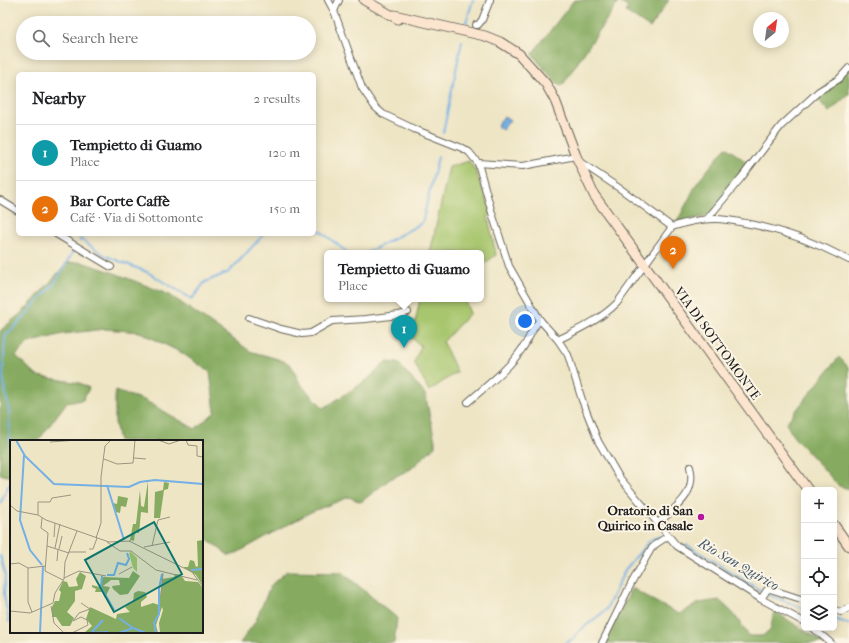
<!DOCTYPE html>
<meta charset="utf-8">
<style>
:root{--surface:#fff;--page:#f2f2f2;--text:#202124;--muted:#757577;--line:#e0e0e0;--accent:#0f766e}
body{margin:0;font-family:"IM FELL French Canon",serif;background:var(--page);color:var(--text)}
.controls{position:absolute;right:12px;bottom:12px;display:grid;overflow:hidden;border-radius:6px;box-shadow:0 2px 10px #0003}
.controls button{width:36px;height:36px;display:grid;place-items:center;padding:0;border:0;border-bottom:1px solid var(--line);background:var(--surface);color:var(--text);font:20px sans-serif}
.compass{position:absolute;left:753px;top:12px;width:36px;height:36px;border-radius:50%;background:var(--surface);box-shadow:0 2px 10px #0003;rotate:29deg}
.you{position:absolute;left:525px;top:321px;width:14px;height:14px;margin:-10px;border:3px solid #fff;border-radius:50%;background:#1a73e8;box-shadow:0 0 0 6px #1a73e833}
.badge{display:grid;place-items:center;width:26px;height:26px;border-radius:50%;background:var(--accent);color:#fff;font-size:13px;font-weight:700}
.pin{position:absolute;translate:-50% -33px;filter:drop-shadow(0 1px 2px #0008)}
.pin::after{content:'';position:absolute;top:21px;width:14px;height:12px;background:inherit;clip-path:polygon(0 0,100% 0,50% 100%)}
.popup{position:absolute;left:324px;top:250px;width:160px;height:52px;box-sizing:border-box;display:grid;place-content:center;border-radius:6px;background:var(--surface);filter:drop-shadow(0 1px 3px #0005);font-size:13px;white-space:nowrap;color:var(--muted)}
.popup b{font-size:15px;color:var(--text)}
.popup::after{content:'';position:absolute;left:50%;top:100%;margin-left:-8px;border:8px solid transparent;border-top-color:var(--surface)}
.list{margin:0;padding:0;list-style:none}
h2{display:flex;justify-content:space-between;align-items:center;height:52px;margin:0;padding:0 16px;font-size:17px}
h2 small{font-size:13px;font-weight:400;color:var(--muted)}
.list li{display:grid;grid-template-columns:26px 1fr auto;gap:12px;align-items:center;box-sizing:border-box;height:56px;padding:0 16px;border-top:1px solid var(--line)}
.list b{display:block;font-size:15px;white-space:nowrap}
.list p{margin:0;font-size:13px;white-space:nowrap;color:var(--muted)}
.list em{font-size:13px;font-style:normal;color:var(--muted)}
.icon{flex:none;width:22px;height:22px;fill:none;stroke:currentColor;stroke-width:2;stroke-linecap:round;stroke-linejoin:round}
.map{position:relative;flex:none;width:849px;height:643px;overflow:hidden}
.search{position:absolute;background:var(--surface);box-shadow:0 2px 10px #0003;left:16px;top:16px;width:300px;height:44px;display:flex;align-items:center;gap:10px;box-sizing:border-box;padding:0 14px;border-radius:22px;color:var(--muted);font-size:15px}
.panel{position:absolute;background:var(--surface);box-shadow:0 2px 10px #0003;left:16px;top:72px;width:300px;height:164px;border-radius:6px}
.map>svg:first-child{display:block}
.green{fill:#a8c66e;stroke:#627145}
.forest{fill:#86ab61;stroke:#51643e}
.water{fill:#74b0e5;stroke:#486680}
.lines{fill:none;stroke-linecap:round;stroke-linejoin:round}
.stream{stroke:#74b0e5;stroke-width:2}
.street-casing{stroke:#666257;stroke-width:8}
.secondary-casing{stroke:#666257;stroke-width:11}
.street{stroke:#fff;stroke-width:6}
.secondary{stroke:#fce5cf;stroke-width:9}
.poi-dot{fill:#b5179e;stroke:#fcf5e5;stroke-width:1.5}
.labels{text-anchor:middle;stroke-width:4;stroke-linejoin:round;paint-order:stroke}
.street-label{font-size:13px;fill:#1c1c1c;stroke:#fcf5e5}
.poi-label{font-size:13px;font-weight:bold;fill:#1c1c1c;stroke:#fcf5e5;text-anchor:end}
.water-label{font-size:14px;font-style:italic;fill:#3f576c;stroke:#fcf5e5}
.inset-river{fill:none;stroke:#74b0e5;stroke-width:2}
.inset-road{fill:none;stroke:#9a9581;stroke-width:1}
.view{fill:#0f766e;fill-opacity:0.15;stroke:#0f766e;stroke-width:2}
.inset-edge{fill:none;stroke:#1c1c1c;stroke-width:2}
</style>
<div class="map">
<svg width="849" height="643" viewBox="0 0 849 643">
<rect width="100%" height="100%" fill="#fcf5e5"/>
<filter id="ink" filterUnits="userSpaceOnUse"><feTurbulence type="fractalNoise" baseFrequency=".025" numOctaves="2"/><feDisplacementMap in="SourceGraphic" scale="8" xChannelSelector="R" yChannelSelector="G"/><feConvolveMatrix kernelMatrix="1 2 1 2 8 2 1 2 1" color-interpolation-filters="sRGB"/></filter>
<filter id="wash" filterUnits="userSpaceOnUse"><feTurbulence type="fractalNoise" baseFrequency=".012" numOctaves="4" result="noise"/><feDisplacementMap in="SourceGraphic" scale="16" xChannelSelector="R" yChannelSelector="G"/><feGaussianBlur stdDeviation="0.9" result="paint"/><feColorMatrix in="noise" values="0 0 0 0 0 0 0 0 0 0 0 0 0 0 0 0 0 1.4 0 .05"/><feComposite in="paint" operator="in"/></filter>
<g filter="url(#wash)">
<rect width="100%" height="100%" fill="#eee5c5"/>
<g class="green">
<path d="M469,161L475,170L492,213L488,217L496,255L481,266V253H430L449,167Z"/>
<path d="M420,299H464L470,313L443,342L457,372L429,391L414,362L421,346L412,338Z"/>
</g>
<g class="forest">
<path d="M574,0H669L650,28L626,12L628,8L619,1L562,86L556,83L532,54Z"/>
<path d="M849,67V94L829,112L815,96Z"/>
<path d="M726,147L748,163L709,216L677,222L697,183Z"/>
<path d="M81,262L112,272L170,295L250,351C261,355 280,358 289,364C294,367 295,375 298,380C305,391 315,399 324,408L367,380L386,362L398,363L425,394L435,441V446L411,469L390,479L361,502L349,497L311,512L233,555H228L202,535V441H119L115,422V391L144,400L195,429L215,412L210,372L182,353L140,332L105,329L63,334L28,343L16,356L37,376L80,383L89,388L83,400L67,402L38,441H11V477L0,474V331L27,308L67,263Z"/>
<path d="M839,357L849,368V489L839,486L793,436L786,423Z"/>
<path d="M287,571L342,572L397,618L394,643H240L255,622L271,585Z"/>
<path d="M632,588L652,600L679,614L699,603L719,600L733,613L749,636H762L770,631L774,611L821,641L823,643H605Z"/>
</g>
<path class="water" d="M504,116L510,120L502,130L497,126Z"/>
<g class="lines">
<g class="stream">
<path d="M465,26L473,0"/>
<path d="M443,133L462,41"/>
<path d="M314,226L348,253"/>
<path d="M80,241V239L106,256L147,272L192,299L205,282L229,272L264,234"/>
<path d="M367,253L422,223L438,157"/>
<path d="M11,479L9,412L3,377L5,336L24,318L34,305L55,283L74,250"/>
<path d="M0,504L11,481"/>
<path d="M687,545L768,595L804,608"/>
<path d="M0,556L5,573L4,595L9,622"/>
<path d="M834,619L849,624"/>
<path d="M565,643L573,639L578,632L606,610L625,570L649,541L659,536"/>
</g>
</g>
</g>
<g filter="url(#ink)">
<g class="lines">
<g class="street-casing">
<g id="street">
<path d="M328,0L334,11L362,88L375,107L383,114L414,129L462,148L469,152L478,163L492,213L509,266L540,320L558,340L568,355L582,400L598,441L619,477L677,546L761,599L804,622"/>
<path d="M334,11L339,0"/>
<path d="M476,25H478L482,20L490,0"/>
<path d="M580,162L622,190L672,227"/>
<path d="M478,163L523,166L576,156"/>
<path d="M0,200L18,211"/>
<path d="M707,219L741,178L781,126L819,91L839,79L849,68"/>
<path d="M56,234L111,267"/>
<path d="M249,318L281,329L302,334L311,333L332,321L366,319L399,315L408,312"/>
<path d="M558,340C579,329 600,320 617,303L672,227C686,222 701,219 715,219C725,219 735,221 745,223C783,230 815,242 849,260"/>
<path d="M468,402C486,386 508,370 522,349C529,340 532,328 540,320"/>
<path d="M658,523C676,507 697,494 690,467"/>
<path d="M761,599L767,590L770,589L804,600"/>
<path d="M834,610L841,612L849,608"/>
<path d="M813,628L831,643"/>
<path d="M602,643L631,584L651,549L656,544L668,536"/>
</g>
</g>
<g class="secondary-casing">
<g id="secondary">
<path d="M364,0L398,19"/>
<path d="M394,15L485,36L500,42L519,54L546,84L555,100L576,156L594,195L808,490"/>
<path d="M834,525L849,546"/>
</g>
</g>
<use href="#street" class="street"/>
<use href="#secondary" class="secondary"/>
</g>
</g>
<circle class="poi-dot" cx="701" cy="517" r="4"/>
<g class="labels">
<g class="street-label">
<text transform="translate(718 343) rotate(54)" y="5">VIA DI SOTTOMONTE</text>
</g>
<g class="poi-label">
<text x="693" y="515">Oratorio di San<tspan x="693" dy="15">Quirico in Casale</tspan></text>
</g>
<g class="water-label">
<text transform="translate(739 564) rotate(30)" y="5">Rio San Quirico</text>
</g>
</g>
<g transform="translate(10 440)">
<rect width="193" height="193" fill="#eee5c5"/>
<path d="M121,112L127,118V132L123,128L119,113Z" fill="#a8c66e"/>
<path d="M138,41V73L131,72L129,93L125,92L124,101L120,100L123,84H126L130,50L131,66L134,67ZM154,42L159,43L158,49L154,50L150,78H144L145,52L153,50ZM108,56L118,58L116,67L111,66L110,73L106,72L103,63L107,64ZM193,100V146L186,135L173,127H178L180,120L184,121L186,127L188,126L187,101ZM123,131L130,136L118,154L110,155L103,149L102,146L110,145L109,140H101L93,146L100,147L95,158L92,152H85L86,149L82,147V145L90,147L93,137L119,138ZM70,132L76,136L72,149L65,151V161L57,172L64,178L60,186H52L46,177H42V167L45,161H49L51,152L49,150L53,141L57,142L59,147L68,146L66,139ZM165,134L171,135L175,141L188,142L192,147L193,193H150L149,183L153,170L152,167L146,185L148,193H74L82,186L76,179L80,167L106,179L107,174L120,172L115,167L123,162L124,153L128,151L135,152L137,157L131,162V167L143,163L149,165L152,139L164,137Z" fill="#86ab61"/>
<path class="inset-river" d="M6,0L15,16L44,44L119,47L130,42L145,40L193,44M14,15L10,80L20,110L32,125M97,45L114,100M181,130L193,129M97,135H104L108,123L116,125L119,119L117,113M92,136L91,147L104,170M109,178L123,188M82,192L93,180M30,193L33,126M78,193L98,192M109,193L123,188L136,193M146,193L144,183L149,174V149L152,134"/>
<path class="inset-road" d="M148,0L159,4L171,0M176,0L178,5L187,6V16L193,17M40,2L67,0M124,18L136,19M94,19L107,24L123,23L125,0M0,65L7,71L28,75L36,80L99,102L121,101M28,75V62H40L42,58L61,55M32,78L31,88L38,93L37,106L59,113M44,97L45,83M86,98L91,83V37L95,6L101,0M119,101L182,132L193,147M97,102L110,111H121L146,130L187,140M37,106L35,131L53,140M142,106L148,80L160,77M134,107L160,102M45,108L50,84M49,109L52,96M79,109H83L87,98M59,112H76M47,121L48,109M0,124L9,123L18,128L35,126M18,128V162L22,172M109,134L122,127M54,138L69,131L96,136M151,155L153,133M41,166L44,183L54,193M0,171L20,173L43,163L45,153L54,139L55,122L67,91M62,193L78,185L77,180L71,177L63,181L69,173L80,169L71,163"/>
<path class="view" d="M144,82L172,134L104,172L75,120Z"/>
<rect width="193" height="193" class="inset-edge"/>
</g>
</svg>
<div class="controls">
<button>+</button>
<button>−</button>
<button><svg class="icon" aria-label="locate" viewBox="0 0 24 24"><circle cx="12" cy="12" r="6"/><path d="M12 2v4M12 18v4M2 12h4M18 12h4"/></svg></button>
<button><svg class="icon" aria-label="layers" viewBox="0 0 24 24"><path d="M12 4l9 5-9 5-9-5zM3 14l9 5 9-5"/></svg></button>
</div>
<svg class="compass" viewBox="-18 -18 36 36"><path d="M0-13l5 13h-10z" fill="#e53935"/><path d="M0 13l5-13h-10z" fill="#757577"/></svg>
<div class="you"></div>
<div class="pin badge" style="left:404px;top:348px;background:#0f9aa8">1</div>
<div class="popup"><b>Tempietto di Guamo</b>Place</div>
<div class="pin badge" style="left:673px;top:269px;background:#e8710a">2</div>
<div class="search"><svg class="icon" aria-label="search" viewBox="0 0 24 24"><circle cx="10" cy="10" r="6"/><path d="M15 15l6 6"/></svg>Search here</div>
<section class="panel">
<h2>Nearby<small>2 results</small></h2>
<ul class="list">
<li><span class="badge" style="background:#0f9aa8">1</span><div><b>Tempietto di Guamo</b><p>Place</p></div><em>120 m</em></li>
<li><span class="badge" style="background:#e8710a">2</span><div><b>Bar Corte Caffè</b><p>Café · Via di Sottomonte</p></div><em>150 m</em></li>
</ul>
</section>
</div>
